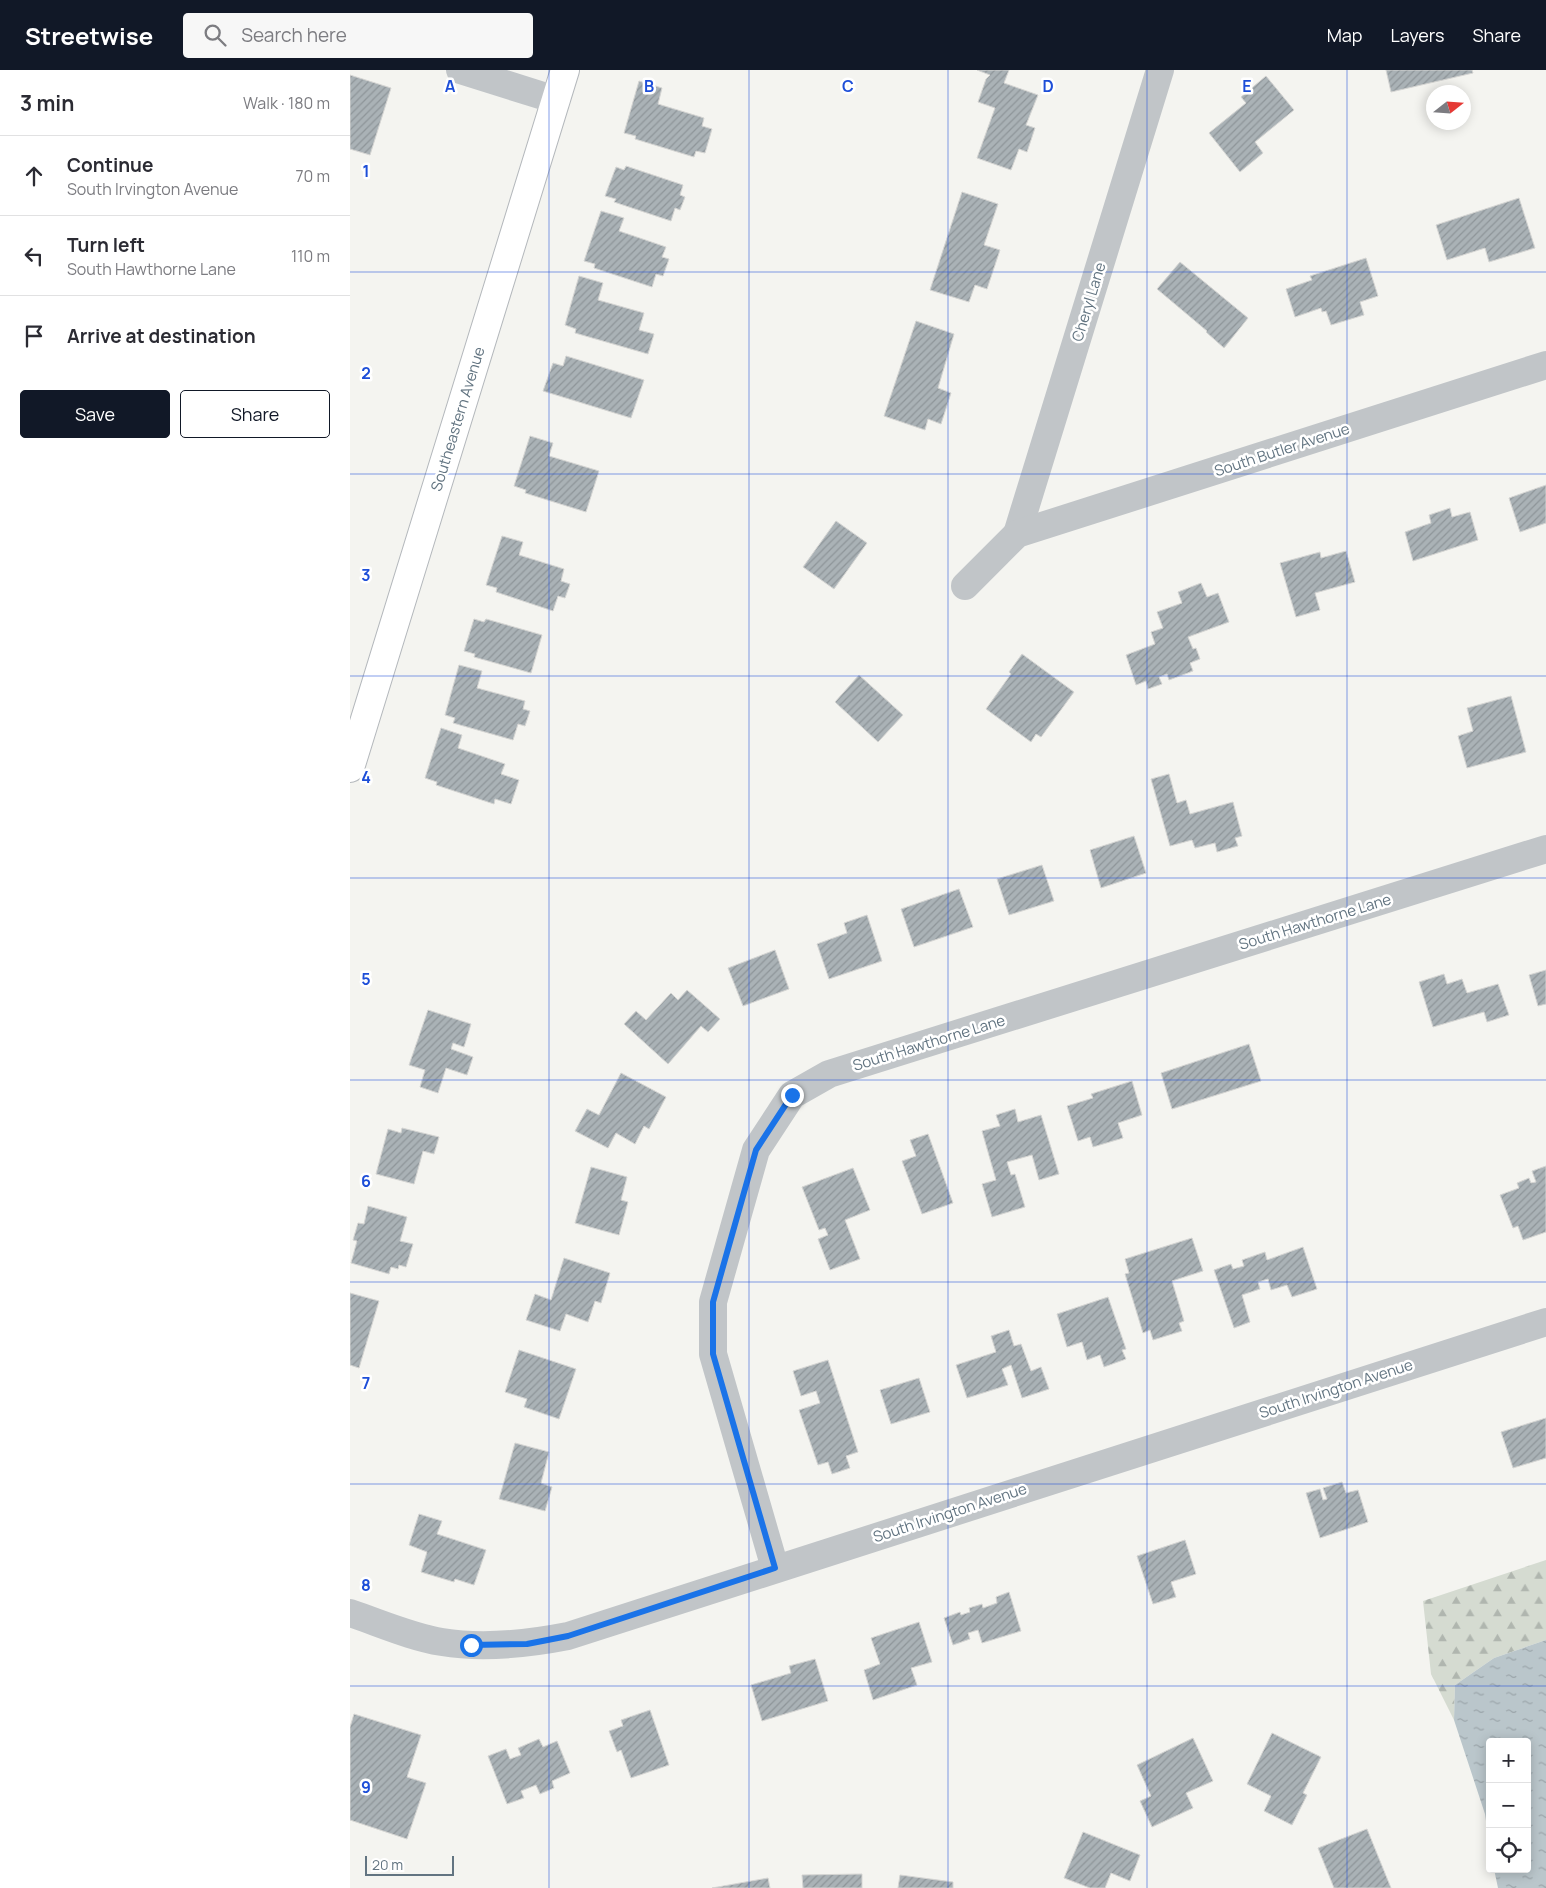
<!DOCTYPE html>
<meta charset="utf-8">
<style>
:root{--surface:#fff;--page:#f7f7f7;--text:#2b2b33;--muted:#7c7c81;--line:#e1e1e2;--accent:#111827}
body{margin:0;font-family:Manrope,sans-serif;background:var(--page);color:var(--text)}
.controls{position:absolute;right:15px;bottom:15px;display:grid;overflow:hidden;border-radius:5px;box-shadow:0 2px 12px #0003}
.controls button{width:45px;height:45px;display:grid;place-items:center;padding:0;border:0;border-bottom:1px solid var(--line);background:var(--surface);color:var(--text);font:25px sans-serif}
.compass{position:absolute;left:1076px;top:15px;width:45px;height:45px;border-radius:50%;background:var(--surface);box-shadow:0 2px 12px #0003;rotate:73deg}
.scale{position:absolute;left:15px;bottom:12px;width:89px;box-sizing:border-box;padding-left:5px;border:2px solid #627481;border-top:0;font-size:14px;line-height:18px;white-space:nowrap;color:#627481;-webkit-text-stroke:4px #fff;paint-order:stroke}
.stop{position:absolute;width:15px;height:15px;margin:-11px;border:4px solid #1a73e8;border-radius:50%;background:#fff}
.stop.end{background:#1a73e8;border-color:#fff;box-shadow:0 1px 5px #0008}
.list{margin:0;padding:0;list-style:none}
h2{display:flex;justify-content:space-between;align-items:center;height:65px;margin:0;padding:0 20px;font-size:21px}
h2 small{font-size:16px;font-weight:400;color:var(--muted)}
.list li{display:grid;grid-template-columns:32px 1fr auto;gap:15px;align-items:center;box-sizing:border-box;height:80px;padding:0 20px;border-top:1px solid var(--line)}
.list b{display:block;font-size:19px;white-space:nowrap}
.list p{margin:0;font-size:16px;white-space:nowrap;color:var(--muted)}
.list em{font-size:16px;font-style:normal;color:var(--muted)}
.actions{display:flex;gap:10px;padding:15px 20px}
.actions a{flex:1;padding:11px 0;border:1px solid var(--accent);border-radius:5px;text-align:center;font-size:18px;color:var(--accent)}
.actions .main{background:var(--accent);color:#fff}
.icon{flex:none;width:28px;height:28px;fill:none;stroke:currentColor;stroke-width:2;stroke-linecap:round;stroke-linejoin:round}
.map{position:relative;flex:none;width:1196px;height:1818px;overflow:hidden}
header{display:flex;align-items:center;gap:30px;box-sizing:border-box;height:70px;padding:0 25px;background:var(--accent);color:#fff}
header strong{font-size:24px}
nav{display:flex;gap:28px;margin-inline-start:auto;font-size:18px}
.search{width:350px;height:45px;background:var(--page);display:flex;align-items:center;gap:12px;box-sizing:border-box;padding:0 18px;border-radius:5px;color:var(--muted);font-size:19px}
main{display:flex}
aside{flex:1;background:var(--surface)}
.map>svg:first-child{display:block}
.forest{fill:url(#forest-firs)}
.water{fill:url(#water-ripples)}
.building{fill:url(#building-hatch);stroke:#d5d5d3}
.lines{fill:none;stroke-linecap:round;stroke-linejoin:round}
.primary-casing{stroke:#b4b8bc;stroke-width:30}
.street{stroke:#c1c5c8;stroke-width:28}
.primary{stroke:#fff;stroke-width:28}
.route{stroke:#1a73e8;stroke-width:6}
.grid{fill:none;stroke:#1d4ed8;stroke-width:1;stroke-opacity:0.55}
.labels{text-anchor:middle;stroke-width:5;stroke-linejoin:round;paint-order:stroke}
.street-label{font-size:15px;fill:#627481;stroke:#fff}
.grid-label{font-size:16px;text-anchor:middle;font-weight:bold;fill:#1d4ed8;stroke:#fff;stroke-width:5;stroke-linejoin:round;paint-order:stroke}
</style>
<header>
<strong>Streetwise</strong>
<div class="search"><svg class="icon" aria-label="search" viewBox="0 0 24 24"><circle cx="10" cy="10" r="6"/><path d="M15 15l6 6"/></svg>Search here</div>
<nav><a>Map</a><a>Layers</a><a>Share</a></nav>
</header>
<main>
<aside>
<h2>3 min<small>Walk · 180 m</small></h2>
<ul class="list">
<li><svg class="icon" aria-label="ahead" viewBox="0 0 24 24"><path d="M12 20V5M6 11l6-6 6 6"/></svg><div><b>Continue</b><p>South Irvington Avenue</p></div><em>70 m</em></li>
<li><svg class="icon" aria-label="left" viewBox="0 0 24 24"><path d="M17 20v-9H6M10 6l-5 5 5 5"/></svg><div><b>Turn left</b><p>South Hawthorne Lane</p></div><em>110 m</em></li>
<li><svg class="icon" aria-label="arrive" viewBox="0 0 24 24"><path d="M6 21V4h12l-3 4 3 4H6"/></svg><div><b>Arrive at destination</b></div></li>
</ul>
<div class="actions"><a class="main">Save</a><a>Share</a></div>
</aside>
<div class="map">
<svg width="1196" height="1818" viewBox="0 0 1196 1818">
<defs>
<pattern id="forest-firs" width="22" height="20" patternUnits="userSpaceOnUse" patternTransform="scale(1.25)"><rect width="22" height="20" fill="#d5dbd1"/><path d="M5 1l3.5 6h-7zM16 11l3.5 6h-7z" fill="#b0b6af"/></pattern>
<pattern id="water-ripples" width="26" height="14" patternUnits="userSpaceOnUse" patternTransform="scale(1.25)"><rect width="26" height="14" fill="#bac6cb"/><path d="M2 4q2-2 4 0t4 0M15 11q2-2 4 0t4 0" fill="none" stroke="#9ba5aa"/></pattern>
<pattern id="building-hatch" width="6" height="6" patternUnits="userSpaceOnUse" patternTransform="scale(1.25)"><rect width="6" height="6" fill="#aab2b6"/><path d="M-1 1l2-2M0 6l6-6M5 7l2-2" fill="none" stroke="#8e9599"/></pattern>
</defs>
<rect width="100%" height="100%" fill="#f4f4f0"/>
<path class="forest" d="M1196,1490V1570L1144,1588L1105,1615L1104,1650L1081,1604L1073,1531Z"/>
<path class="water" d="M1196,1570V1818H1148L1144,1799H1177V1672H1140V1779L1135,1744L1104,1650L1105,1615L1144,1588Z"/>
<g class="building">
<path d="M627,0H659L654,13L688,25L676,55L685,58L677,82L669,79L661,100L627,88L645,38L628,32L636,9L640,5Z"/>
<path d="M1036,0H1122L1123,3L1041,22Z"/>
<path d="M0,5L41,18L20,85L0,79Z"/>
<path d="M916,6L944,40L905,72L913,83L890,102L859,63L896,33L891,27Z"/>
<path d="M289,11L312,18L308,34L354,48L352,56L362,59L355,83L346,81L344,87L285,69L286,66L274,63Z"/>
<path d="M276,96L333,115L330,125L335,127L330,140L325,138L321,151L264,132L266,129L255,126L266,97L274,100Z"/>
<path d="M612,122L648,134L634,175L650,180L637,219L625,215L619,232L580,220Z"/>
<path d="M1169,128L1185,178L1139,192L1135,178L1097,190L1086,155Z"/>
<path d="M251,141L274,148L269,161L316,177L312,187L319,189L313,206L306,204L302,217L244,198L245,194L234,191Z"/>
<path d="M1016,188L1028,226L1010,232L1014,245L981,255L976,241L972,242L971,238L945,247L936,219L962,210L960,206Z"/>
<path d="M830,192L898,248L874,278L856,262L857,261L807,219Z"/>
<path d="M229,206L253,213L248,230L294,243L289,260L304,264L298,284L225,263L226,259L215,255Z"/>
<path d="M566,251L604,264L588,318L601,323L591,354L578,349L575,360L534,346Z"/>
<path d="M216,286L294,310L281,348L193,321L203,293L213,296Z"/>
<path d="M180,366L203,373L199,386L249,401L236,442L175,423L176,420L164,416Z"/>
<path d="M1196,415V453L1170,462L1159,428Z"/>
<path d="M1100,438L1102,447L1120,442L1128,470L1063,491L1055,462L1081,453L1079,445Z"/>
<path d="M486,451L517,473L484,519L453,497Z"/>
<path d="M152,466L173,472L169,485L214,499L211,511L220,514L215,528L208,526L203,541L146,522L147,518L136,515Z"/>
<path d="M996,481L1005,512L965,523L970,540L946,547L930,493L970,482L971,488Z"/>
<path d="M851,513L857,527L868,523L879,552L838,567L843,579L846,578L850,589L840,593L843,601L819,610L817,604L809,607L812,614L798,619L796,611L786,615L776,585L805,574L801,562L813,558L807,542L832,533L828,522Z"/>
<path d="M124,549L134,552L136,549L192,565L181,603L124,587L125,584L114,581Z"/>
<path d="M672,584L724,622L691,667L686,664L681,672L636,639L661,604L659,602Z"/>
<path d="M109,595L132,601L127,618L175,631L173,639L180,641L175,656L168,654L163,670L103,653L105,648L95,645Z"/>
<path d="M509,605L553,645L528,672L485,632Z"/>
<path d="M1161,626L1176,682L1117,698L1108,666L1123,661L1117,638Z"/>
<path d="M91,658L112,665L108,678L155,694L151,704L169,710L161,734L145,729L144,734L86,715L87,712L75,708Z"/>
<path d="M819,704L827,733L836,730L840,744L883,732L892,766L885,768L888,776L867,782L865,773L845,778L842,770L820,776L801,709Z"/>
<path d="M784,766L796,803L751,818L740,780Z"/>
<path d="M692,795L704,831L659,845L647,809Z"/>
<path d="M609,819L623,857L564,877L551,839Z"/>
<path d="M517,845L532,891L479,909L467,874L497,863L494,853Z"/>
<path d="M425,880L439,919L393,936L378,898Z"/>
<path d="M1196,900V934L1188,936L1179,905Z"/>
<path d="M1094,904L1097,914L1112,909L1117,923L1148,914L1159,945L1137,952L1134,942L1083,957L1069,912Z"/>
<path d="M337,920L370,949L358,962L351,956L318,994L274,954L286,941L296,950L321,923L328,930Z"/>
<path d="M78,940L121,954L114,977L103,973L101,979L123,987L117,1005L96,998L88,1023L70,1017L75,1000L59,995Z"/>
<path d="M899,974L911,1011L822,1039L811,1003Z"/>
<path d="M271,1003L316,1027L299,1059L294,1056L285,1074L266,1063L258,1078L225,1061L237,1039L249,1045Z"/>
<path d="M782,1011L792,1045L768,1053L773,1068L743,1077L740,1067L728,1071L717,1036L743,1028L741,1024Z"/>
<path d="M665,1039L668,1052L691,1045L709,1104L689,1110L682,1085L657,1092L661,1105L665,1104L675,1137L642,1147L632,1114L646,1110L632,1061L650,1056L646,1045Z"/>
<path d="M52,1058L89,1067L84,1084L73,1081L64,1114L26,1104L38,1059L51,1063Z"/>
<path d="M578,1064L603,1133L572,1144L552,1091L566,1086L560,1070Z"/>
<path d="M1196,1096V1162L1173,1170L1168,1156L1163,1158L1150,1125L1169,1118L1167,1113L1179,1108L1181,1113L1186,1112L1182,1101Z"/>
<path d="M241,1097L277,1107L271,1130L278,1132L269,1165L225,1153Z"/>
<path d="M503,1098L520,1140L495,1150L510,1189L480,1200L468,1169L478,1165L475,1158L469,1160L452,1117Z"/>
<path d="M18,1136L57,1147L50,1171L63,1174L56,1197L49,1195L48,1199L41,1197L39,1204L1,1193L7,1171L3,1170L8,1153L14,1154Z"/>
<path d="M842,1168L853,1201L822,1211L834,1251L829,1253L832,1261L803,1270L800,1260L793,1263L775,1204L779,1203L775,1189Z"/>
<path d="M953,1177L967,1219L942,1227L937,1215L921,1220L918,1209L908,1212L910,1219L892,1225L900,1252L884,1258L864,1200L881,1194L883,1199L894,1196L892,1190L915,1182L917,1190Z"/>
<path d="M214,1188L260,1203L251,1233L245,1231L238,1252L216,1244L210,1261L176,1250L185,1224L201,1230Z"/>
<path d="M0,1223L29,1231L9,1298L0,1295Z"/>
<path d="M758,1227L776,1279L772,1280L776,1289L754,1297L750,1285L737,1290L732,1272L717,1277L707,1244Z"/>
<path d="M659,1260L664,1276L671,1274L681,1301L691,1297L699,1319L672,1328L661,1295L652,1299L658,1315L617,1328L606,1295L646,1282L641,1266Z"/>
<path d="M169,1280L226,1299L209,1349L174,1337L177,1329L155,1322Z"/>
<path d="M478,1290L508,1382L496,1386L500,1398L482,1404L478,1392L468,1395L449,1340L470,1333L466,1321L451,1326L443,1301Z"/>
<path d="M569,1308L580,1342L541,1354L530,1320Z"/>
<path d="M1196,1348V1388L1163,1398L1151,1362Z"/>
<path d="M165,1373L199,1382L191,1413L202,1417L195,1441L149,1429Z"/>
<path d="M992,1412L996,1423L1008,1420L1018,1452L970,1468L956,1423L970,1419L973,1430L977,1429L973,1418Z"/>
<path d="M69,1444L92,1451L87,1464L136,1480L124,1515L105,1509L104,1512L71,1502L77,1482L59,1475Z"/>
<path d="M835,1470L846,1504L821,1512L826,1527L803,1534L787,1486Z"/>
<path d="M659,1522L671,1561L632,1573L628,1560L618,1563L620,1569L603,1575L594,1548L610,1542L611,1545L620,1542L619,1538L632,1534L633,1538L647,1533L646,1527Z"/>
<path d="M569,1552L582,1592L561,1598L567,1615L523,1630L514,1600L530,1594L521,1568Z"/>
<path d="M465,1589L478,1631L412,1651L401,1615L441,1603L439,1596Z"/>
<path d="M300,1640L319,1695L281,1708L271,1680L267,1682L259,1661L273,1656L271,1650Z"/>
<path d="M4,1644L71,1665L57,1707L76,1713L57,1769L0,1750V1657Z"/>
<path d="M922,1663L971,1687L953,1723L957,1725L942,1755L914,1741L921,1726L897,1714Z"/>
<path d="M843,1668L863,1711L836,1723L843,1738L802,1757L790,1731L801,1726L787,1695Z"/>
<path d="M189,1669L193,1677L207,1671L220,1703L202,1711L204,1718L190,1724L186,1715L171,1721L174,1728L157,1734L138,1686L156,1679L160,1689L171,1685L168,1678Z"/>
<path d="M1017,1759L1041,1818H984L968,1778Z"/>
<path d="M733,1762L790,1785L780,1811L761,1803L755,1818H740L714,1808Z"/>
<path d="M512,1804V1818H453L452,1805Z"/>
<path d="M550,1805L603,1812V1818H548Z"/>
<path d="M418,1808L420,1818H362Z"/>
</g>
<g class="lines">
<g class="primary-casing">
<path id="primary" d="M0,698L215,0"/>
</g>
<g class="street">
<path d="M110,0L206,30"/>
<path d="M667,464L810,0"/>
<path d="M615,516L667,464L1196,295"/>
<path d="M425,1498L363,1284V1232L406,1080L442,1025L479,1004L1196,779"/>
<path d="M0,1543C30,1553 61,1567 92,1572C134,1579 177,1574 218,1566L1196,1252"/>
</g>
<use href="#primary" class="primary"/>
</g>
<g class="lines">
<path class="route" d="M121,1575L177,1574L218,1566L425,1498L363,1284V1232L406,1080L442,1025"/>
</g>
<path class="grid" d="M199,0V1818M399,0V1818M598,0V1818M797,0V1818M997,0V1818M0,202H1196M0,404H1196M0,606H1196M0,808H1196M0,1010H1196M0,1212H1196M0,1414H1196M0,1616H1196"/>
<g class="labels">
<g class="street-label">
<text transform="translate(739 232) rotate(-73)" y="5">Cheryl Lane</text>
<text transform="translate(108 349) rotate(-73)" y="5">Southeastern Avenue</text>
<text transform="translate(932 380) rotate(-18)" y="5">South Butler Avenue</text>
<text transform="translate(965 852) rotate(-17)" y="5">South Hawthorne Lane</text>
<text transform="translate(579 973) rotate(-17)" y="5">South Hawthorne Lane</text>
<text transform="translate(986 1319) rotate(-18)" y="5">South Irvington Avenue</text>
<text transform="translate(600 1443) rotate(-18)" y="5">South Irvington Avenue</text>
</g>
</g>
<g class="grid-label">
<text x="100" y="22">A</text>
<text x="299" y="22">B</text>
<text x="498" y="22">C</text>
<text x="698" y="22">D</text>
<text x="897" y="22">E</text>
<text x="16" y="107">1</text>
<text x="16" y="309">2</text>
<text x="16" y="511">3</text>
<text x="16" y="713">4</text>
<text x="16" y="915">5</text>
<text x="16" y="1117">6</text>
<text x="16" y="1319">7</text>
<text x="16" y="1521">8</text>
<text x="16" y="1723">9</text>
</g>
</svg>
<div class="controls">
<button>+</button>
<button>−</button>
<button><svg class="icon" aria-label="locate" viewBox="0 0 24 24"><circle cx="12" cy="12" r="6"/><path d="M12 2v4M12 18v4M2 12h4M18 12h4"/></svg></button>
</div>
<svg class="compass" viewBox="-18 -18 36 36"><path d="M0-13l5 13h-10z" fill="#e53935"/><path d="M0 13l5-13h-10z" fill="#7c7c81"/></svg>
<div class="scale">20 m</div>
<div class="stop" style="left:121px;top:1575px"></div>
<div class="stop end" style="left:442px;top:1025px"></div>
</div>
</main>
